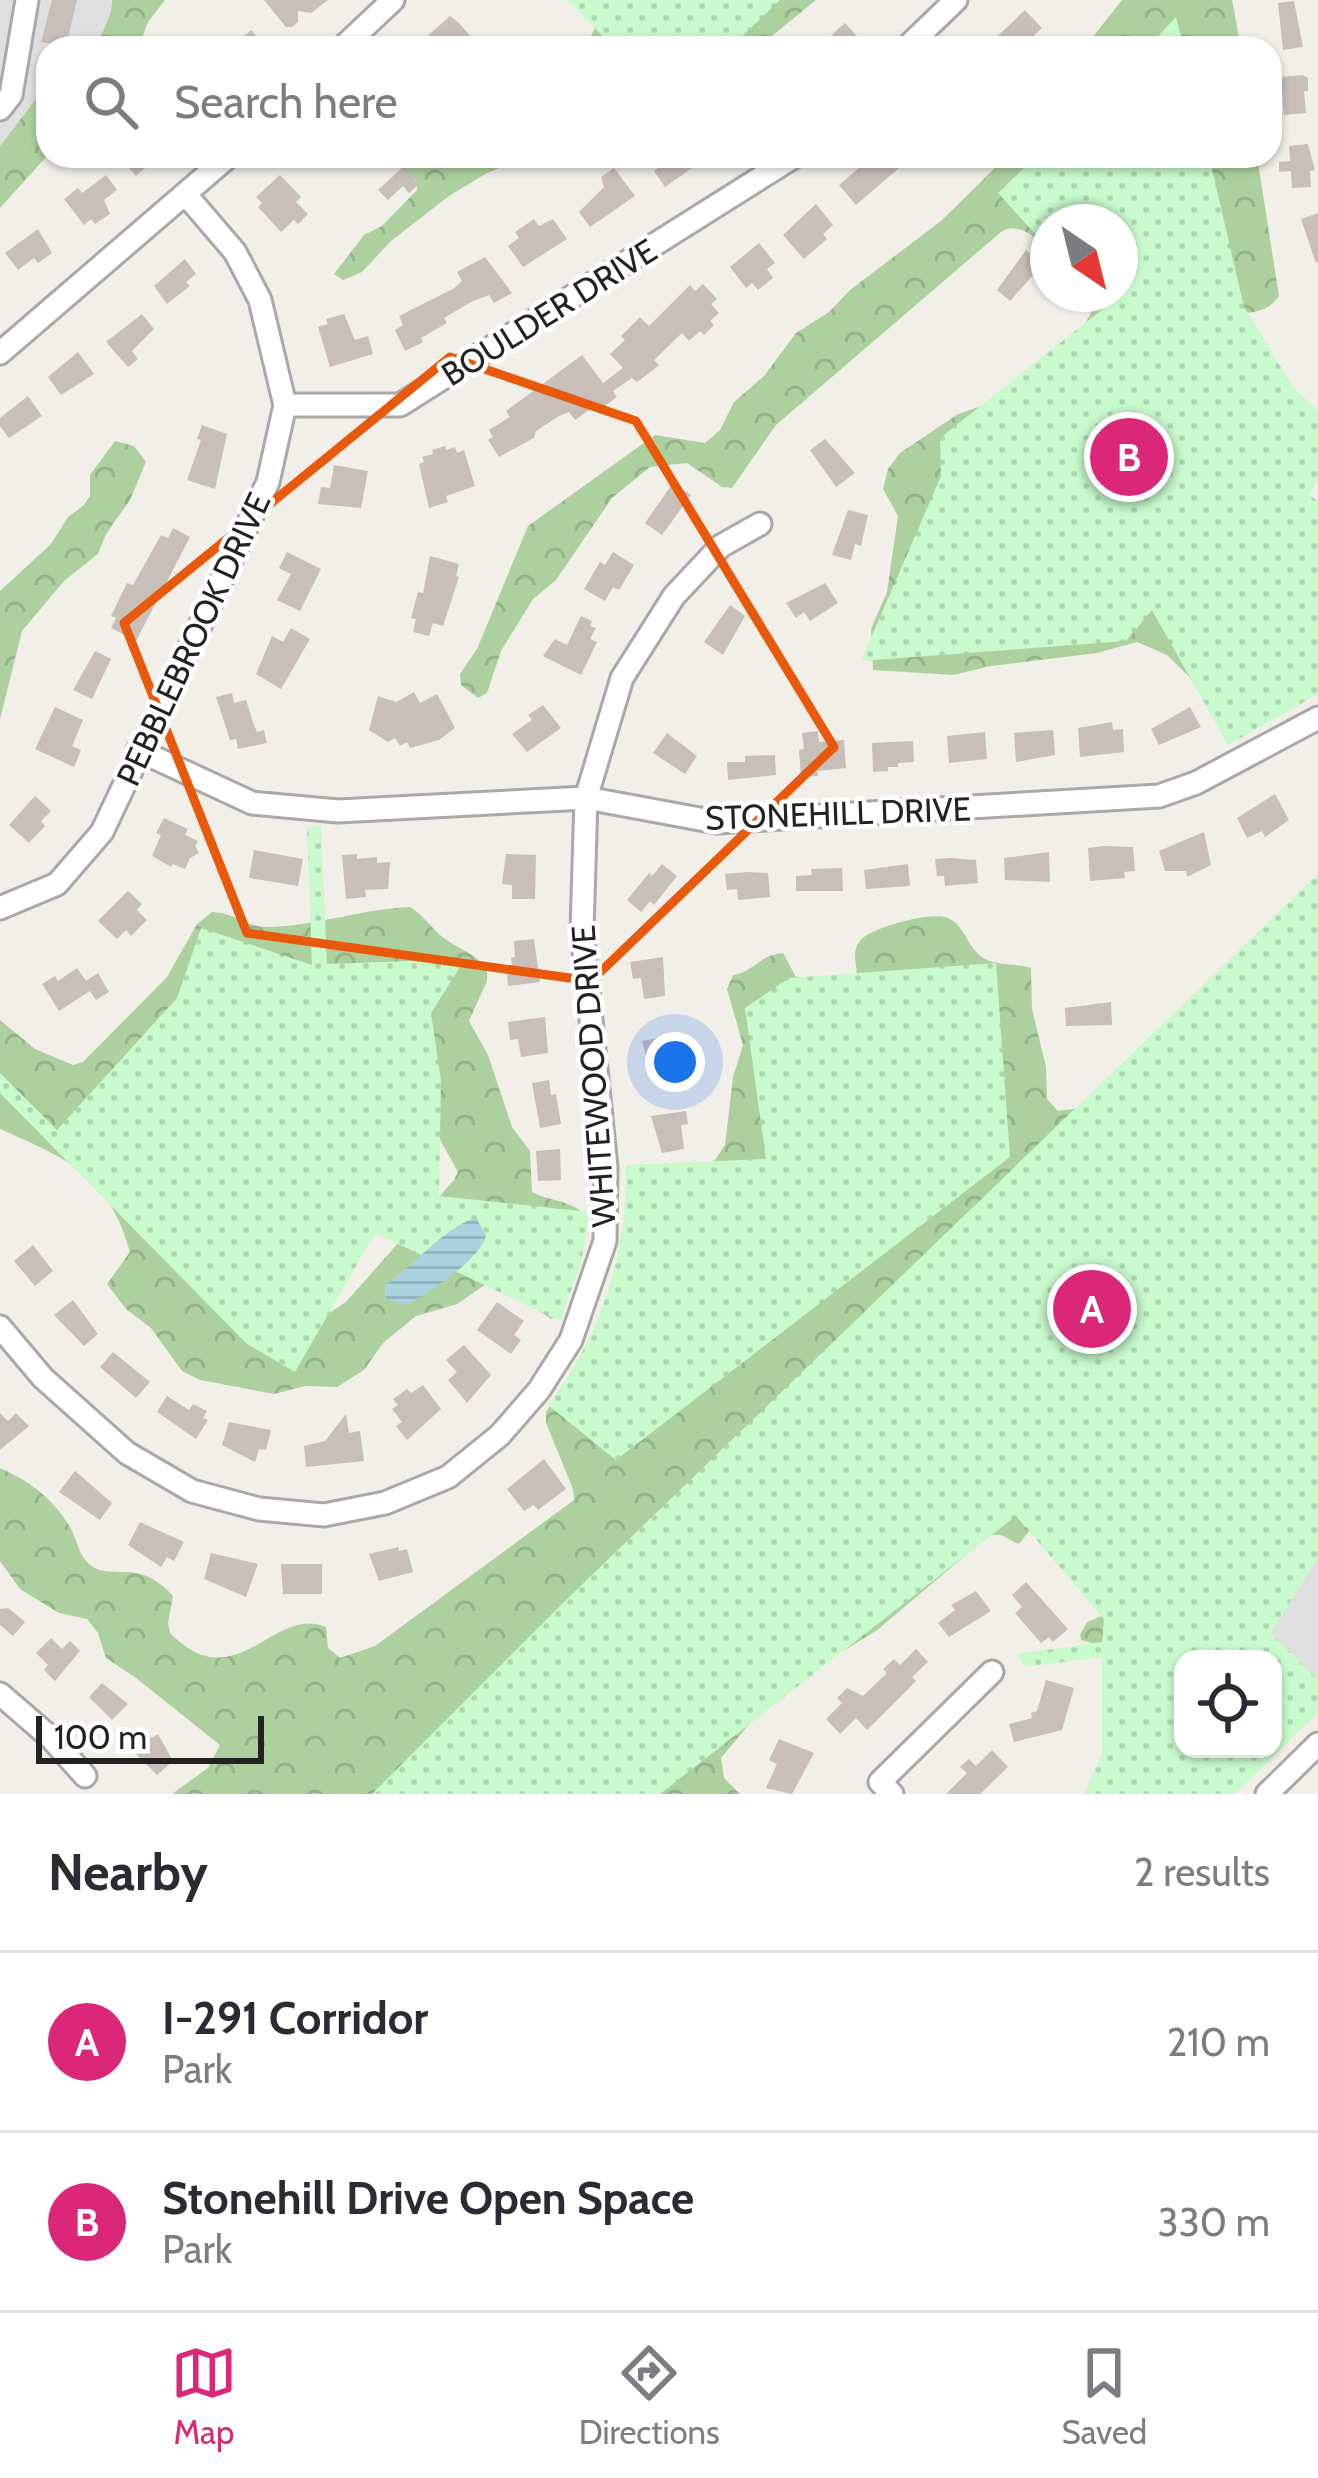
<!DOCTYPE html>
<style>
:root{--surface:#fff;--page:#f7f7f7;--text:#2b2b33;--muted:#7c7c81;--line:#e1e1e2;--accent:#db2777}
body{margin:0;font-family:Cabin,sans-serif;background:var(--page);color:var(--text)}
.controls{position:absolute;right:36px;bottom:36px;display:grid;overflow:hidden;border-radius:24px;box-shadow:0 3px 9px #0004}
.controls button{width:108px;height:108px;display:grid;place-items:center;padding:0;border:0;border-bottom:3px solid var(--line);background:var(--surface);color:var(--text);font:60px sans-serif}
.compass{position:absolute;left:1030px;top:204px;width:108px;height:108px;border-radius:50%;background:var(--surface);box-shadow:0 3px 9px #0004;rotate:145deg}
.scale{position:absolute;left:36px;bottom:30px;width:228px;box-sizing:border-box;padding-left:12px;border:6px solid #222;border-top:0;font-size:33px;line-height:42px;white-space:nowrap;color:#222;-webkit-text-stroke:9px #fff;paint-order:stroke}
.you{position:absolute;left:675px;top:1062px;width:42px;height:42px;margin:-30px;border:9px solid #fff;border-radius:50%;background:#1a73e8;box-shadow:0 0 0 18px #1a73e833}
.badge{display:grid;place-items:center;width:78px;height:78px;border-radius:50%;background:var(--accent);color:#fff;font-size:39px;font-weight:700}
.pin{position:absolute;translate:-50% -50%;border:6px solid #fff;box-shadow:0 3px 12px #0006}
.list{margin:0;padding:0;list-style:none}
h2{display:flex;justify-content:space-between;align-items:center;height:156px;margin:0;padding:0 48px;font-size:51px}
h2 small{font-size:39px;font-weight:400;color:var(--muted)}
.list li{display:grid;grid-template-columns:78px 1fr auto;gap:36px;align-items:center;box-sizing:border-box;height:180px;padding:0 48px;border-top:3px solid var(--line)}
.list b{display:block;font-size:45px;white-space:nowrap}
.list p{margin:0;font-size:39px;white-space:nowrap;color:var(--muted)}
.list em{font-size:39px;font-style:normal;color:var(--muted)}
.icon{flex:none;width:66px;height:66px;fill:none;stroke:currentColor;stroke-width:2;stroke-linecap:round;stroke-linejoin:round}
.map{position:relative;flex:none;width:1318px;height:1794px;overflow:hidden}
.search{position:absolute;background:var(--surface);box-shadow:0 3px 9px #0004;left:36px;right:36px;top:36px;height:132px;display:flex;align-items:center;gap:30px;box-sizing:border-box;padding:0 42px;border-radius:36px;color:var(--muted);font-size:45px}
.sheet{height:516px;background:var(--surface)}
nav{display:flex;justify-content:space-around;align-items:center;box-sizing:border-box;height:168px;border-top:3px solid var(--line);background:var(--surface);font-size:33px;color:var(--muted)}
nav a{display:grid;justify-items:center;gap:6px}
nav .on{color:var(--accent)}
.map>svg:first-child{display:block}
.residential{fill:#e0dfdf}
.forest{fill:url(#forest-crowns);fill-rule:evenodd}
.park{fill:url(#park-dots);fill-rule:evenodd}
.water{fill:url(#water-rules)}
.building{fill:#c7bfb8}
.lines{fill:none;stroke-linecap:round;stroke-linejoin:round}
.minor-casing{stroke:#a9a9a9;stroke-width:27}
.minor{stroke:#fff;stroke-width:21}
.marked{fill:none;stroke:#e8590c;stroke-width:9;stroke-linejoin:round}
.labels{text-anchor:middle;stroke-width:9;stroke-linejoin:round;paint-order:stroke}
.street-label{font-size:33px;fill:#222;stroke:#fff}
</style>
<div class="map">
<svg width="1318" height="1794" viewBox="0 0 1318 1794">
<defs>
<pattern id="forest-crowns" width="20" height="18" patternUnits="userSpaceOnUse" patternTransform="scale(3)"><rect width="20" height="18" fill="#add19e"/><path d="M2 6a3 3 0 1 1 6 0M12 15a3 3 0 1 1 6 0" fill="none" stroke="#95b388"/></pattern>
<pattern id="park-dots" width="8" height="8" patternUnits="userSpaceOnUse" patternTransform="scale(3)"><rect width="8" height="8" fill="#c8facc"/><path d="M2 2h.1M6 6h.1" fill="none" stroke="#acd6af" stroke-width="1.8" stroke-linecap="round"/></pattern>
<pattern id="water-rules" width="6" height="5" patternUnits="userSpaceOnUse" patternTransform="scale(3)"><rect width="6" height="5" fill="#aad3df"/><path d="M0 2.5h6" fill="none" stroke="#92b5bf"/></pattern>
</defs>
<rect width="100%" height="100%" fill="#f2efe9"/>
<g class="residential">
<path d="M0,0H112V20L101,34L97,48H48V83L0,146Z"/>
<path d="M1318,1557V1680L1271,1633Z"/>
</g>
<g class="forest">
<path d="M112,0H165L148,22L138,48H97C101,29 112,20 112,0Z"/>
<path d="M617,0H816L757,48H584L603,14Z"/>
<path d="M1122,0H1232L1241,48H1084Z"/>
<path d="M48,83V155L0,208V146Z"/>
<path d="M398,156H529L487,173L449,196L391,241L362,272L343,280L334,274L364,235L382,226L417,190L416,180L399,167Z"/>
<path d="M1007,156H1257L1279,296C1266,316 1242,313 1220,313L1221,708L1167,655L1137,642L1097,653L991,666L953,675L873,670L871,629L887,592L898,516L883,489L888,469L900,453L958,414L996,401L1085,324L1094,306L1093,296L1120,294V222H1048V247C1033,237 1019,221 1001,232L776,425L732,488L722,487L687,463L650,467L612,498L556,580L533,599L501,651L487,693L478,698L461,685L460,674L477,649L528,526L655,435L705,443L720,430L734,402L764,376L796,333L829,312L850,290L941,221Z"/>
<path d="M115,441L134,446L146,462L130,500L106,534L98,554L64,581L22,631L0,719V591L51,544L68,517L84,505L90,496V475Z"/>
<path d="M1318,881V1550L1183,1659V1749L1112,1794L1102,1646L1081,1640L1080,1635L1087,1622L1109,1613L1029,1531L1019,1544C1004,1539 1002,1529 986,1538L876,1631L820,1665L760,1711L721,1758L724,1778L740,1794H172L208,1768L220,1745L136,1678L106,1658L98,1633L87,1619L59,1613L20,1589L0,1561V1468C30,1481 55,1500 71,1529C77,1540 79,1555 88,1563C111,1584 137,1555 173,1596L168,1623L170,1633C237,1701 273,1604 326,1627L328,1648L340,1658L375,1646L574,1500L573,1489L546,1423V1412L725,1145L733,1077L743,1045L727,989L733,975C752,973 759,955 783,953L796,977H857C857,965 851,951 860,941C869,928 932,911 948,918C966,926 967,949 985,959C998,966 1016,963 1031,968L1032,1009L1046,1067L1047,1099L1058,1111L1080,1108Z"/>
<path d="M410,907C423,915 429,925 439,934C455,949 476,951 487,971V981L469,1021L488,1055L512,1127L530,1151L532,1192C549,1201 571,1200 585,1215L561,1314L551,1319L492,1280L457,1304L416,1316L383,1343L364,1370L337,1387L305,1386L274,1394L200,1380L182,1371L151,1328L126,1309L107,1284L130,1252C109,1175 68,1159 0,1129V1020L35,1049L73,1065L83,1062L167,977L197,924L212,912C232,912 247,927 267,927C317,926 361,909 410,907ZM433,1127L458,1172L454,1180L346,1302L321,1318ZM447,1232L456,1268L442,1283L386,1299L385,1285L415,1266Z"/>
</g>
<g class="park">
<path d="M568,0H780L730,48H614Z"/>
<path d="M1176,17L1184,48H1147L1150,45Z"/>
<path d="M1036,156H1209L1244,307L1293,387L1318,411V479L1309,495L1318,501V694L1228,745L1152,610L1126,641L861,661L941,476L940,438L1103,309L1090,294H1120V222H1048V248L998,193Z"/>
<path d="M321,826L327,964L465,959L431,1013L441,1081L439,1196L590,1212L581,1263L560,1321L375,1233L295,1372L247,1344L0,1093V1073L57,1130L177,998L201,928L312,965L307,827Z"/>
<path d="M1318,874V1557L1271,1633L1318,1680V1713L1235,1794H1084L1102,1754V1657L1024,1667L1018,1654L1102,1642L1104,1619L1016,1516L660,1794H372L566,1600ZM1183,1659H1273V1749H1183Z"/>
<path d="M996,963L1010,1157L616,1460L548,1405C601,1336 628,1253 626,1165L766,1159L745,1008L789,978Z"/>
</g>
<path class="water" d="M476,1218L486,1235C482,1258 428,1294 406,1305L386,1299L385,1285C415,1265 444,1227 476,1218Z"/>
<g class="building">
<path d="M52,0H77L66,46L41,42Z"/>
<path d="M264,0H328L311,13L298,11V22L292,27H286Z"/>
<path d="M1294,1L1303,47L1283,50L1278,3Z"/>
<path d="M1025,10L1042,28L1021,48H985Z"/>
<path d="M450,16L459,23L481,48H430L423,40Z"/>
<path d="M845,23L860,39L851,48H817Z"/>
<path d="M251,30L267,48H231Z"/>
<path d="M1303,75L1308,78V91H1304L1306,113L1284,115L1281,77Z"/>
<path d="M1308,144L1315,170L1310,171L1311,187L1292,188L1291,171L1279,172V162L1290,161L1289,146Z"/>
<path d="M118,156H159L136,176Z"/>
<path d="M676,156H709L665,187L654,171Z"/>
<path d="M873,156H913L856,205L839,185Z"/>
<path d="M403,167L419,184L409,193L403,186L388,200L378,190Z"/>
<path d="M614,168L635,196L590,227L579,212L604,187L601,177Z"/>
<path d="M106,175L117,190L104,200L110,214L95,224L91,219L84,225L64,199L78,188L82,193Z"/>
<path d="M280,175L301,197L296,202L308,214L298,224L294,220L281,232L258,207L262,203L256,197Z"/>
<path d="M816,204L833,225L823,234L827,239L804,259L783,235Z"/>
<path d="M1318,213V262L1316,263L1301,219Z"/>
<path d="M534,219L539,226L553,219L567,239L523,267L508,246L519,238L515,232Z"/>
<path d="M38,229L52,253L38,263L34,258L18,270L5,253Z"/>
<path d="M759,243L775,263L767,269L773,278L758,290L752,283L746,288L730,267Z"/>
<path d="M1026,250L1043,264L1010,301L997,290Z"/>
<path d="M485,257L512,293L494,303L489,295L471,302L444,318L447,323L421,338L423,342L405,351L395,330L403,325L399,316L453,289L462,281L457,272Z"/>
<path d="M185,259L196,274L186,282L190,286L167,304L154,286Z"/>
<path d="M703,284L717,299L711,304L719,313L710,321L714,325L704,335L700,331L689,341L682,333L654,360L659,365L652,371L637,382L632,378L613,391L617,397L598,411L594,406L575,420L569,412L559,416L536,431L534,438L499,457L488,440L493,437L489,430L510,417L506,411L582,355L603,383L623,368L610,354L625,340L621,336L640,317L649,326L690,285L695,291Z"/>
<path d="M142,314L154,329L132,351L138,359L128,367L106,342Z"/>
<path d="M344,314L355,340L368,336L373,354L330,367L318,327L328,324L326,319Z"/>
<path d="M78,352L94,374L61,395L48,377Z"/>
<path d="M28,396L42,416L9,438L0,426V418Z"/>
<path d="M202,425L227,434L215,489L187,480L201,440L197,439Z"/>
<path d="M825,439L855,473L836,487L810,450Z"/>
<path d="M445,446L446,450L455,447L457,453L464,450L475,486L446,496L448,502L429,508L419,464L424,462L422,457L433,454L432,450Z"/>
<path d="M334,465L368,471L361,508L318,504L321,487L330,488Z"/>
<path d="M673,483L691,495L662,535L645,523Z"/>
<path d="M848,510L868,515L861,546L855,544L851,560L832,555Z"/>
<path d="M173,528L190,537L136,641L111,628L116,618L111,616L127,583L133,585L161,535L168,538Z"/>
<path d="M287,552L321,569L300,611L277,600L291,574L279,568Z"/>
<path d="M613,552L634,565L619,590L613,587L605,601L584,589L600,562L605,565Z"/>
<path d="M430,556L459,564L456,576L459,577L443,626L433,623L429,636L413,632L416,619L411,618L418,592L423,593Z"/>
<path d="M825,583L838,603L810,621L804,612L796,618L786,603Z"/>
<path d="M730,605L745,616L723,655L704,642Z"/>
<path d="M581,616L592,621L590,626L596,628L590,639L597,642L581,675L543,656L555,639L567,645Z"/>
<path d="M291,628L310,639L281,689L256,674L272,636L283,642Z"/>
<path d="M95,651L111,659L92,699L73,690Z"/>
<path d="M414,692L420,703L437,694L455,728L439,740L410,748L407,742L400,746L395,738L388,742L369,730L378,696L396,702Z"/>
<path d="M232,693L234,703L246,700L254,725L257,732L264,730L267,743L238,749L236,739L230,740L216,697Z"/>
<path d="M543,705L561,728L527,752L512,734L532,720L528,715Z"/>
<path d="M55,707L83,720L72,746L81,750L74,767L35,749Z"/>
<path d="M1190,707L1201,727L1159,745L1151,729Z"/>
<path d="M1112,722L1113,730L1123,729L1124,752L1080,757L1078,728Z"/>
<path d="M1053,730L1055,755L1016,762L1014,733Z"/>
<path d="M818,731L819,742L844,740L846,768L817,771L818,776L801,777L799,750L804,749L802,733Z"/>
<path d="M985,732L987,759L949,763L947,736Z"/>
<path d="M667,733L697,756L685,774L653,753Z"/>
<path d="M913,741L914,762L898,763V767H888V771L873,772L872,743Z"/>
<path d="M775,755L776,775L728,780L727,762H745V756Z"/>
<path d="M1275,794L1289,820L1265,837L1262,831L1247,838L1237,818Z"/>
<path d="M35,796L51,811L41,821L45,826L29,843L9,825Z"/>
<path d="M164,818L188,829L185,835L198,841L195,846L199,853L190,858L185,869L173,864L171,867L152,856L161,835L156,833Z"/>
<path d="M1204,832L1211,865L1187,877L1186,871H1165L1159,851Z"/>
<path d="M1104,846L1133,847L1135,871L1124,872L1125,878L1090,881L1088,848Z"/>
<path d="M254,850L303,859L298,886L249,878Z"/>
<path d="M1049,852L1050,882L1005,880L1004,858Z"/>
<path d="M357,854V859L377,857V863L390,862L388,889L365,890L366,897L346,899L342,855Z"/>
<path d="M506,854L536,855L535,899H512V885L502,884Z"/>
<path d="M951,858L976,860L978,883L945,886L944,876H937L935,859Z"/>
<path d="M662,864L677,876L654,905L650,901L641,912L627,900L649,873L652,876Z"/>
<path d="M908,864L910,886L866,889L864,870Z"/>
<path d="M842,868L843,891H796V876L812,875L811,869Z"/>
<path d="M747,872L768,873L770,897L738,900L737,889L727,890L725,874Z"/>
<path d="M128,891L142,904L137,910L147,920L131,936L126,930L117,939L98,921Z"/>
<path d="M534,939L540,982L508,986L507,971H513L511,958L515,957L514,941Z"/>
<path d="M663,957L665,996L644,999L641,978L633,979L630,962Z"/>
<path d="M77,968L86,981L98,973L109,992L96,1000L90,991L59,1011L42,984L55,976L58,981Z"/>
<path d="M1111,1002L1112,1025L1066,1026L1065,1008Z"/>
<path d="M545,1017L548,1053L521,1057L518,1039L510,1040L508,1022Z"/>
<path d="M658,1038L660,1047L672,1044L678,1076L653,1080L642,1041Z"/>
<path d="M549,1080L551,1095L556,1094L561,1124L540,1128L532,1083Z"/>
<path d="M686,1111L688,1124L681,1125L684,1149L662,1153L651,1116Z"/>
<path d="M560,1149L561,1180L538,1181L536,1151Z"/>
<path d="M33,1245L53,1271L35,1286L14,1261Z"/>
<path d="M73,1300L98,1334L84,1346L54,1315Z"/>
<path d="M497,1302L524,1321L514,1335L521,1340L511,1354L477,1330Z"/>
<path d="M464,1345L491,1375L467,1403L448,1380L457,1372L446,1360Z"/>
<path d="M113,1352L150,1382L136,1398L100,1367Z"/>
<path d="M423,1385L441,1409L407,1440L396,1426L402,1422L392,1409L398,1405L393,1399L407,1389L411,1393Z"/>
<path d="M167,1396L189,1410L193,1404L207,1411L203,1418L208,1420L196,1439L157,1412Z"/>
<path d="M0,1413L8,1421L16,1413L29,1426L0,1450Z"/>
<path d="M346,1414L349,1433L360,1431L364,1461L306,1467L304,1446L325,1441Z"/>
<path d="M229,1422L271,1430L266,1450L259,1449L255,1462L222,1445Z"/>
<path d="M544,1459L566,1489L538,1510L534,1505L524,1511L507,1489Z"/>
<path d="M75,1471L112,1503L100,1520L59,1492Z"/>
<path d="M140,1522L184,1542L174,1561L167,1557L161,1567L128,1545Z"/>
<path d="M398,1547L399,1551L407,1549L413,1572L379,1581L369,1554Z"/>
<path d="M211,1553L258,1564L246,1597L204,1579Z"/>
<path d="M281,1564H322V1594H283Z"/>
<path d="M1026,1582L1068,1629L1053,1642L1049,1637L1041,1643L1015,1613L1022,1607L1012,1595Z"/>
<path d="M976,1591L991,1611L949,1637L938,1623L955,1610L951,1605Z"/>
<path d="M8,1608L25,1622L13,1636L0,1625V1609Z"/>
<path d="M51,1638L62,1649L70,1641L80,1651L55,1681L44,1670L48,1665L36,1653Z"/>
<path d="M916,1649L928,1662L912,1677L916,1681L867,1730L856,1718L840,1734L826,1719L842,1703L837,1698L847,1688L863,1696L887,1673L883,1669L894,1659L900,1665Z"/>
<path d="M1046,1680L1074,1688L1062,1730L1014,1742L1009,1724L1032,1718L1031,1713L1037,1711Z"/>
<path d="M102,1683L128,1704L112,1720L89,1697Z"/>
<path d="M148,1734L152,1738L158,1734L173,1761L157,1775L130,1748Z"/>
<path d="M779,1739L814,1753L792,1794L766,1788L777,1764L769,1760Z"/>
<path d="M992,1750L1008,1767L980,1794H946L967,1773L960,1767L969,1759L976,1766Z"/>
</g>
<g class="lines">
<g class="minor-casing">
<g id="minor">
<path d="M342,48L393,0"/>
<path d="M906,48L956,0"/>
<path d="M0,109L11,95L27,0"/>
<path d="M0,353L229,156"/>
<path d="M285,405H400L795,156"/>
<path d="M138,750L252,803L338,811L586,798L716,822L1159,796L1196,783L1318,718"/>
<path d="M0,908L57,884L102,832L268,482L285,405L260,300L235,252L187,196"/>
<path d="M0,1327L43,1378L127,1453L192,1491L259,1509L324,1515L385,1503L448,1477L500,1435L539,1390L571,1340L605,1241L606,1167L582,931L586,798L622,678L674,596L721,546L760,524"/>
<path d="M0,1694L51,1738L85,1776"/>
<path d="M892,1794L880,1782L992,1672"/>
<path d="M1267,1794L1318,1744"/>
</g>
</g>
<use href="#minor" class="minor"/>
</g>
<path class="marked" d="M450,357L636,421L834,747L591,981L247,933L124,623Z"/>
<g class="labels">
<g class="street-label">
<text transform="translate(549 312) rotate(-32)" y="12">BOULDER DRIVE</text>
<text transform="translate(193 639) rotate(-65)" y="12">PEBBLEBROOK DRIVE</text>
<text transform="translate(838 813) rotate(-2)" y="12">STONEHILL DRIVE</text>
<text transform="translate(593 1076) rotate(-94)" y="12">WHITEWOOD DRIVE</text>
</g>
</g>
</svg>
<div class="controls">
<button><svg class="icon" aria-label="locate" viewBox="0 0 24 24"><circle cx="12" cy="12" r="6"/><path d="M12 2v4M12 18v4M2 12h4M18 12h4"/></svg></button>
</div>
<svg class="compass" viewBox="-18 -18 36 36"><path d="M0-13l5 13h-10z" fill="#e53935"/><path d="M0 13l5-13h-10z" fill="#7c7c81"/></svg>
<div class="scale">100 m</div>
<div class="you"></div>
<div class="pin badge" style="left:1092px;top:1309px">A</div>
<div class="pin badge" style="left:1129px;top:457px">B</div>
<div class="search"><svg class="icon" aria-label="search" viewBox="0 0 24 24"><circle cx="10" cy="10" r="6"/><path d="M15 15l6 6"/></svg>Search here</div>
</div>
<section class="sheet">
<h2>Nearby<small>2 results</small></h2>
<ul class="list">
<li><span class="badge">A</span><div><b>I-291 Corridor</b><p>Park</p></div><em>210 m</em></li>
<li><span class="badge">B</span><div><b>Stonehill Drive Open Space</b><p>Park</p></div><em>330 m</em></li>
</ul>
</section>
<nav>
<a class="on"><svg class="icon" aria-label="map" viewBox="0 0 24 24"><path d="M3 6l6-2 6 2 6-2v14l-6 2-6-2-6 2zM9 4v14M15 6v14"/></svg>Map</a>
<a><svg class="icon" aria-label="directions" viewBox="0 0 24 24"><path d="M12 3l9 9-9 9-9-9zM9 14v-3h6M13 9l2 2-2 2"/></svg>Directions</a>
<a><svg class="icon" aria-label="saved" viewBox="0 0 24 24"><path d="M7 4h10v16l-5-4-5 4z"/></svg>Saved</a>
</nav>
